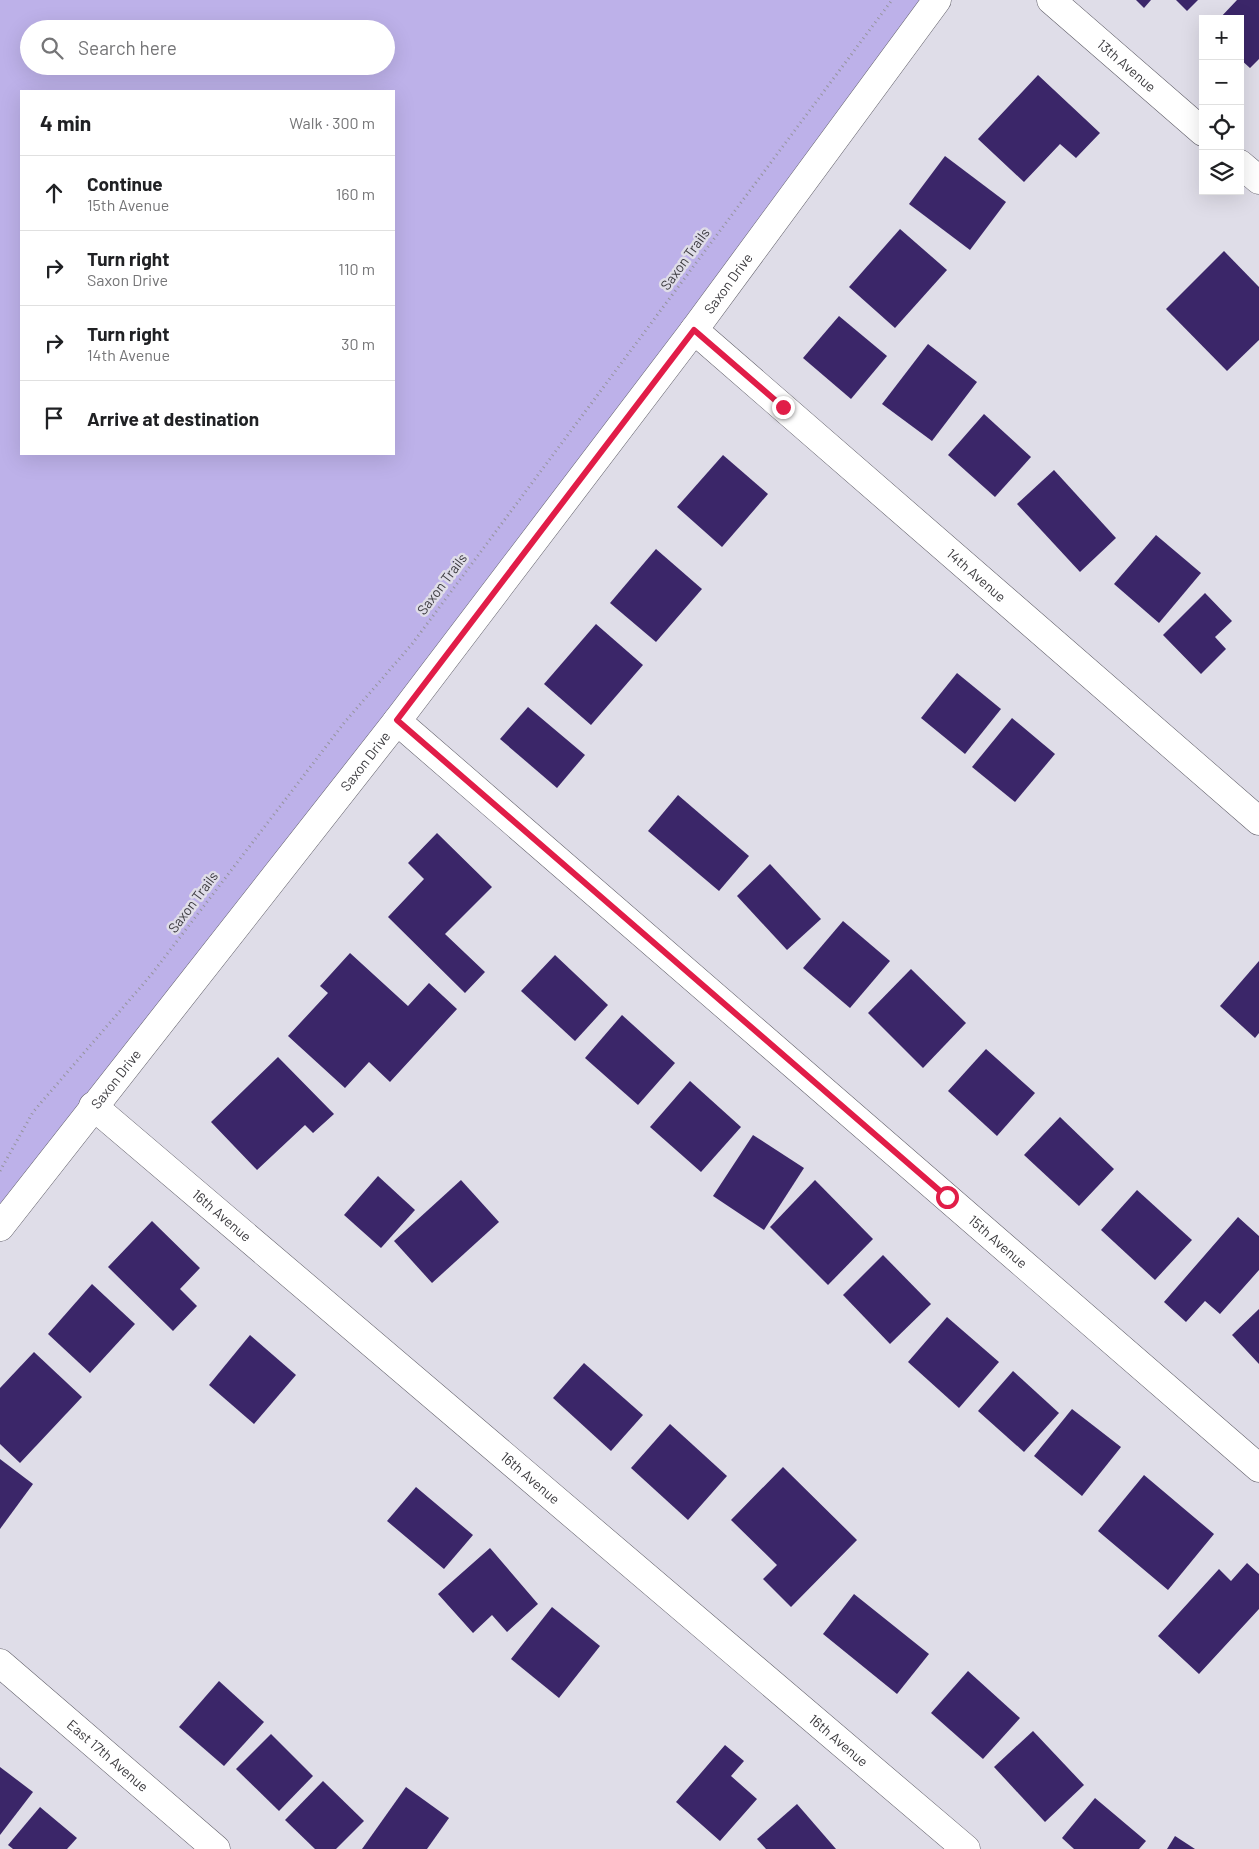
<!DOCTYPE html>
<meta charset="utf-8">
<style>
:root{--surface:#fff;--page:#f6f6f6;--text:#202124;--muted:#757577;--line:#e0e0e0}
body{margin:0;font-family:Barlow,sans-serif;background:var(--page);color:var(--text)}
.controls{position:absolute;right:15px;top:15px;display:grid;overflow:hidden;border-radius:0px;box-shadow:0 5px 20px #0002}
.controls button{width:45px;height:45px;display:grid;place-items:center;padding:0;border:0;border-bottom:1px solid var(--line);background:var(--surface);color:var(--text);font:25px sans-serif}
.stop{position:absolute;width:15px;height:15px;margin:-11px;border:4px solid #e11d48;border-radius:50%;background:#fff}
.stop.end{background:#e11d48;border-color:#fff;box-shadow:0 1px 5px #0008}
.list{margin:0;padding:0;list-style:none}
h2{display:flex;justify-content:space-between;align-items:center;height:65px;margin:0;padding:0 20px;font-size:21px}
h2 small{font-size:16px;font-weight:400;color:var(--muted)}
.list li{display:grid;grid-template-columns:32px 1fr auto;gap:15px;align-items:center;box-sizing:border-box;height:75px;padding:0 20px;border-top:1px solid var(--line)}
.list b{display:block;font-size:19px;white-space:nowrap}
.list p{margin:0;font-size:16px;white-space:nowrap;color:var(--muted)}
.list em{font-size:16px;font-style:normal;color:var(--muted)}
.icon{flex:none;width:28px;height:28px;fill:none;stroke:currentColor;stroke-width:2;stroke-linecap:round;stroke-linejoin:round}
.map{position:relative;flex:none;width:1259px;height:1849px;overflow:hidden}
.search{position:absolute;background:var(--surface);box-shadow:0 5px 20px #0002;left:20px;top:20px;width:375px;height:55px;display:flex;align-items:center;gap:12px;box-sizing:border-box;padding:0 18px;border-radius:28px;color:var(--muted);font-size:19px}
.panel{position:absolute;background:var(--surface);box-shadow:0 5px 20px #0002;left:20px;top:90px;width:375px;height:365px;border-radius:0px}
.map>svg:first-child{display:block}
.green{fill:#bdb1e9;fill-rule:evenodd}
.building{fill:#3b2669}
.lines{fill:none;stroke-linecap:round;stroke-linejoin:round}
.minor-casing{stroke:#615f69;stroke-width:29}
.tertiary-casing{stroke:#615f69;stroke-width:29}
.path{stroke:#95949c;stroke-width:3;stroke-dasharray:1 4;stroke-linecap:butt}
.minor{stroke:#fff;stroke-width:28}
.tertiary{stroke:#fff;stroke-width:28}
.route{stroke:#e11d48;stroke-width:6}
.labels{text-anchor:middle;stroke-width:5;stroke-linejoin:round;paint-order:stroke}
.street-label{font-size:14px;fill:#3b3a3e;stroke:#dfdde8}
</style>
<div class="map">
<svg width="1259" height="1849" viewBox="0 0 1259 1849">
<rect width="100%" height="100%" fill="#dfdde8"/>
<path class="green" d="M0,0H937L0,1227ZM29,29H386V66H29ZM21,91H394V454H21Z"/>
<g class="building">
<path d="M1136,0H1151L1144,8Z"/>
<path d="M1176,0H1198L1187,11Z"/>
<path d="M1237,0H1259V59L1250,68L1240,59V19H1219Z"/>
<path d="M1038,75L1100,133L1076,158L1060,144L1024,182L978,139Z"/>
<path d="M945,156L1006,202L970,250L909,204Z"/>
<path d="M900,229L947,270L895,328L849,287Z"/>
<path d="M1224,251L1259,287V340L1227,371L1166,309Z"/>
<path d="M839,316L887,356L851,399L803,358Z"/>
<path d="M928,344L977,382L932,441L882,404Z"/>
<path d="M984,414L1031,457L995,497L948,455Z"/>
<path d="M723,455L768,494L722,547L677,507Z"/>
<path d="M1054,470L1116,538L1080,572L1017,504Z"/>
<path d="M1156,535L1201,573L1159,623L1114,584Z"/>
<path d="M656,549L702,589L656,642L610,603Z"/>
<path d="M1205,593L1232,621L1215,637L1226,649L1201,674L1163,635Z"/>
<path d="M596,624L643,665L591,725L544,684Z"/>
<path d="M957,673L1001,709L965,754L921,718Z"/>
<path d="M528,707L585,755L557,788L500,739Z"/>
<path d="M1012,718L1055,754L1015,802L972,767Z"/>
<path d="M678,795L749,856L719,891L648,831Z"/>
<path d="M437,833L492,887L445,934L485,972L465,993L388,917L424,879L408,863Z"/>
<path d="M770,864L821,919L787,950L737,896Z"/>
<path d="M843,921L890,961L850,1008L803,968Z"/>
<path d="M350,953L408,1006L429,983L457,1009L390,1082L369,1062L345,1088L288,1036L328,993L320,986Z"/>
<path d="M555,955L608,1005L575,1041L521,991Z"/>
<path d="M1259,961V1033L1255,1038L1220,1006Z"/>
<path d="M911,969L966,1023L923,1068L868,1013Z"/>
<path d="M622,1015L675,1063L638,1105L585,1058Z"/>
<path d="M986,1049L1035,1093L997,1136L948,1091Z"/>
<path d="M278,1057L334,1114L313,1133L305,1125L257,1170L211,1122Z"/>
<path d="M690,1081L741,1127L701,1172L650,1127Z"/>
<path d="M1060,1117L1114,1169L1079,1206L1024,1155Z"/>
<path d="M753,1135L804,1168L764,1230L713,1196Z"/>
<path d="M378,1176L415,1210L381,1248L344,1215Z"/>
<path d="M461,1180L499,1222L432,1283L394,1241Z"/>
<path d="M815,1180L873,1239L828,1285L770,1227Z"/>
<path d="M1137,1190L1192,1240L1155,1280L1101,1230Z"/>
<path d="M1238,1217L1259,1236V1270L1220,1314L1205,1301L1186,1322L1164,1302Z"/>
<path d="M152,1221L200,1268L180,1289L197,1306L173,1331L108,1267Z"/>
<path d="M883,1255L931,1304L890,1344L843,1295Z"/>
<path d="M92,1284L135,1324L90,1373L48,1334Z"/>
<path d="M1259,1309V1364L1232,1335Z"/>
<path d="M947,1317L999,1362L959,1408L908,1362Z"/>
<path d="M250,1335L296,1375L254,1424L209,1385Z"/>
<path d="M34,1352L82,1397L20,1463L0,1444V1388Z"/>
<path d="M584,1363L643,1415L611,1451L553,1398Z"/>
<path d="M1013,1371L1059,1413L1024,1452L978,1411Z"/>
<path d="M1072,1409L1121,1447L1082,1496L1034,1456Z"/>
<path d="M670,1424L727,1476L688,1520L631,1468Z"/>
<path d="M0,1459L33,1484L0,1529Z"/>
<path d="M783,1467L857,1540L791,1607L763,1579L777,1565L731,1520Z"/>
<path d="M1144,1475L1214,1534L1168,1590L1098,1531Z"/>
<path d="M416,1487L473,1535L444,1569L387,1521Z"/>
<path d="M490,1548L538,1604L507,1632L492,1615L473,1633L438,1594Z"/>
<path d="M1247,1563L1259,1574V1609L1199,1674L1158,1636L1219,1569L1231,1581Z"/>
<path d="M854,1594L929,1654L897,1694L823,1634Z"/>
<path d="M552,1607L600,1646L559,1698L511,1659Z"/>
<path d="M968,1671L1020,1718L983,1759L931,1713Z"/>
<path d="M219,1681L264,1722L224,1766L179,1727Z"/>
<path d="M1033,1731L1084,1785L1045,1822L994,1767Z"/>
<path d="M271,1734L313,1776L279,1811L236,1769Z"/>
<path d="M725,1745L744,1761L731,1776L757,1799L720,1841L676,1802Z"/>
<path d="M0,1767L33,1792L0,1835Z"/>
<path d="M323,1781L364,1821L336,1849H315L285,1820Z"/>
<path d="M406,1787L449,1818L427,1849H362Z"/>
<path d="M1095,1798L1146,1841L1139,1849H1074L1062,1838Z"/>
<path d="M797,1804L836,1849H766L757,1839Z"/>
<path d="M40,1807L77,1838L67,1849H13L8,1845Z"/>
<path d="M1175,1836L1195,1849H1167Z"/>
</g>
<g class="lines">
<g class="minor-casing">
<g id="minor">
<path id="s1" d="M1051,0L1203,132"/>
<path d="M1240,164L1259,180"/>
<path id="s2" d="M694,330L1259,821"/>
<path id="s3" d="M397,721L1259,1468"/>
<path id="s4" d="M93,1106L966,1849"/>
<path id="s5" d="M0,1663L216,1849"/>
</g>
</g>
<g class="tertiary-casing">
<g id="tertiary">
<path id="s6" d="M0,1227L397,721L694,330L937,0"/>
</g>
</g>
<path class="path" d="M0,1171L33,1112L151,975L344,723L412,644L892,0"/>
<use href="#minor" class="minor"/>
<use href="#tertiary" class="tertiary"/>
</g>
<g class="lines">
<path class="route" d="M783,407L694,330L397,720L947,1197"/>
</g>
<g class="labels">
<g class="street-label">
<text dy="5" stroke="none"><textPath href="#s1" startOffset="100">13th Avenue</textPath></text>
<text transform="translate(685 259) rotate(-54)" y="5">Saxon Trails</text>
<text dy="5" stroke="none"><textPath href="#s6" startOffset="1192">Saxon Drive</textPath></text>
<text dy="5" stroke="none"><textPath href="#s2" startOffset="374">14th Avenue</textPath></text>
<text transform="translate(442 584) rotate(-53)" y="5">Saxon Trails</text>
<text dy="5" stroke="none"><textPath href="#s6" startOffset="592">Saxon Drive</textPath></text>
<text transform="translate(193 902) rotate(-53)" y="5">Saxon Trails</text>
<text dy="5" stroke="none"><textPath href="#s6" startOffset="188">Saxon Drive</textPath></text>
<text dy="5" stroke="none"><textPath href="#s4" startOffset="169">16th Avenue</textPath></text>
<text dy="5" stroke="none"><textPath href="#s3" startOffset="795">15th Avenue</textPath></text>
<text dy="5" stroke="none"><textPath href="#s4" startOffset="574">16th Avenue</textPath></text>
<text dy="5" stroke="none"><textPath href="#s4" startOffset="979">16th Avenue</textPath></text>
<text dy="5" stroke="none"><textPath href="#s5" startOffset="142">East 17th Avenue</textPath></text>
</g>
</g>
</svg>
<div class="controls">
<button>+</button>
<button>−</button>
<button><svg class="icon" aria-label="locate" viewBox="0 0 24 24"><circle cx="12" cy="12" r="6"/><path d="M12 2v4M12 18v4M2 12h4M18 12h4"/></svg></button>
<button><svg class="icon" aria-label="layers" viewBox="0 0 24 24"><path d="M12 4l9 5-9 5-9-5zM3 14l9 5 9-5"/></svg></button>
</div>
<div class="stop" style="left:947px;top:1197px"></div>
<div class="stop end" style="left:783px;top:407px"></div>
<div class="search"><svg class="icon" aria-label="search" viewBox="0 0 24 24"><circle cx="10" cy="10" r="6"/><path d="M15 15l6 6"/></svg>Search here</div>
<section class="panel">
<h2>4 min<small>Walk · 300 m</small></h2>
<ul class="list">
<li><svg class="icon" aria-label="ahead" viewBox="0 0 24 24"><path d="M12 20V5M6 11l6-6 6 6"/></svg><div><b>Continue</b><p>15th Avenue</p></div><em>160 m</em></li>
<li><svg class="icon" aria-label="right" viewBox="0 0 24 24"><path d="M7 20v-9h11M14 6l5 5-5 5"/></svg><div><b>Turn right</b><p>Saxon Drive</p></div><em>110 m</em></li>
<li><svg class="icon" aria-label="right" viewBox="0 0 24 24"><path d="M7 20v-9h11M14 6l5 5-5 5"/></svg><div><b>Turn right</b><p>14th Avenue</p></div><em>30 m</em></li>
<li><svg class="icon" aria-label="arrive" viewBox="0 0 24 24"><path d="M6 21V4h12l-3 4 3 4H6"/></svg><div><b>Arrive at destination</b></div></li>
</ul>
</section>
</div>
